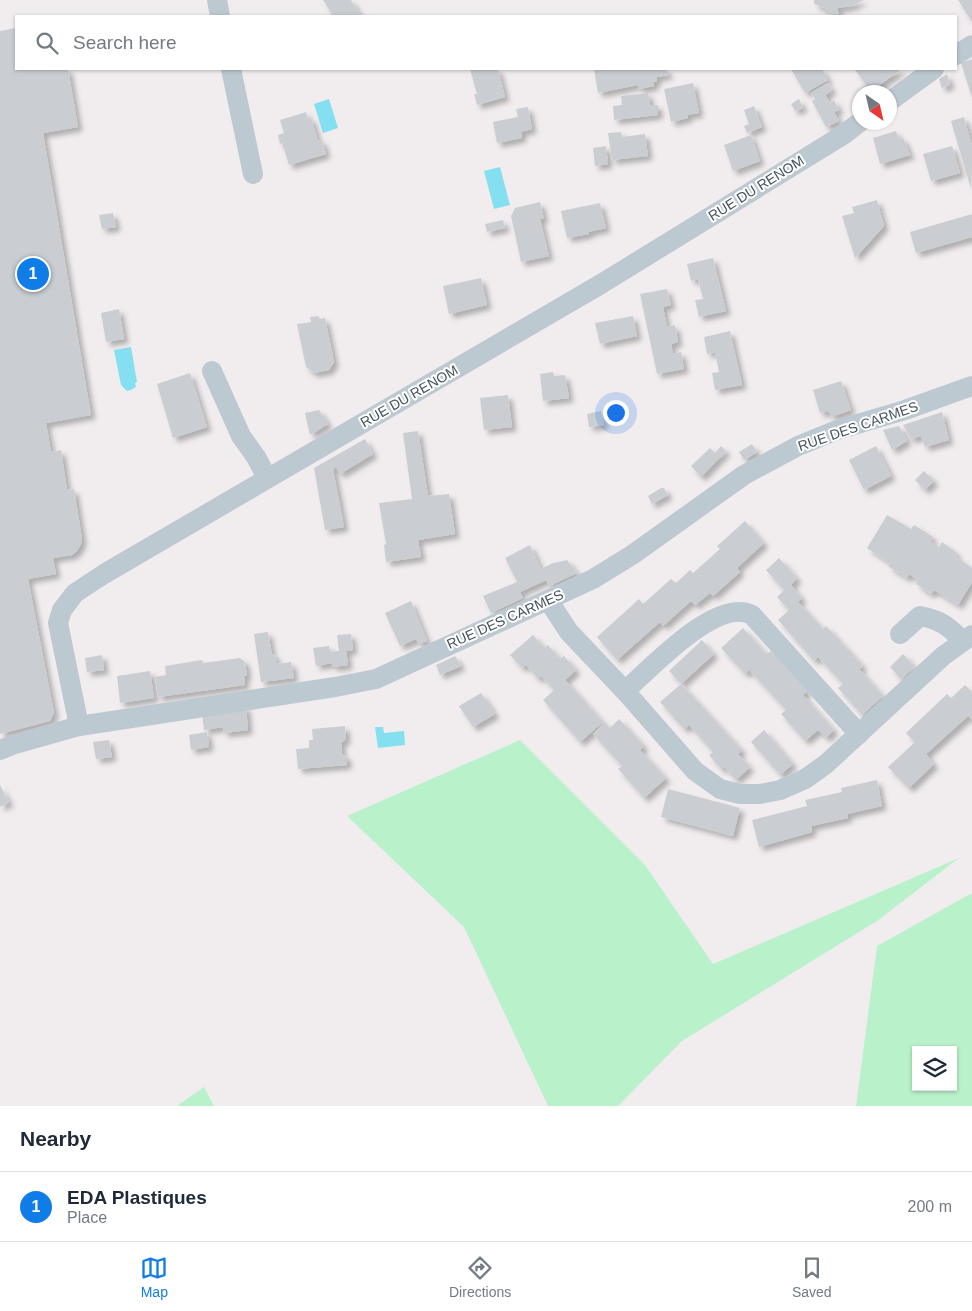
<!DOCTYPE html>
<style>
:root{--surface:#fff;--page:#f6f6f7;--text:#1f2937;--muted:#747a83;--line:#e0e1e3;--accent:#107ce8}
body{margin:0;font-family:Arial,sans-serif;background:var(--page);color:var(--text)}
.controls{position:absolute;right:15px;bottom:15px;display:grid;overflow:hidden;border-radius:0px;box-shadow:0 1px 4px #0004}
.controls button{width:45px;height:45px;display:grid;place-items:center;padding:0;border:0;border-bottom:1px solid var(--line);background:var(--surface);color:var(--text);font:25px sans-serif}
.compass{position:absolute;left:852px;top:85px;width:45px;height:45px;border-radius:50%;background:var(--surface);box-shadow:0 1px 4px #0004;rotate:146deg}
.you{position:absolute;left:615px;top:412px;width:18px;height:18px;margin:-12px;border:4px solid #fff;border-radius:50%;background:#1a73e8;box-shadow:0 0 0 8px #1a73e833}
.badge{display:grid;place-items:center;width:32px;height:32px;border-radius:50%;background:var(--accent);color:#fff;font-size:16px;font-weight:700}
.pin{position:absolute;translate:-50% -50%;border:2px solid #fff;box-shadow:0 1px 5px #0006}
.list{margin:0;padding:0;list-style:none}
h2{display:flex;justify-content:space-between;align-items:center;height:65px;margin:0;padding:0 20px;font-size:21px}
h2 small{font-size:16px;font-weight:400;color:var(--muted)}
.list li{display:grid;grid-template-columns:32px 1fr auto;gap:15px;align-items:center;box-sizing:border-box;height:70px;padding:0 20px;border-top:1px solid var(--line)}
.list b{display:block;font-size:19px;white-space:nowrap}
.list p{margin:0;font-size:16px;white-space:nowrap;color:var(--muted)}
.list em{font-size:16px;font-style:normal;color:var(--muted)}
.icon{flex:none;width:28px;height:28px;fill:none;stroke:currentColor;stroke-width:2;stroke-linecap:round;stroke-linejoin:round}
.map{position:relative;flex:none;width:972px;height:1106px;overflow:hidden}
.search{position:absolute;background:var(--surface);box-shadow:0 1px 4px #0004;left:15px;right:15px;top:15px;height:55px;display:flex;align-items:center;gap:12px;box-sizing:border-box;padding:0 18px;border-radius:0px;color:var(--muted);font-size:19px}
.sheet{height:135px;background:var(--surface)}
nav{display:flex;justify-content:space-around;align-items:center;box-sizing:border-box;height:70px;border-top:1px solid var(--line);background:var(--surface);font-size:14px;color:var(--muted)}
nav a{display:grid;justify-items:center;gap:2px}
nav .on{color:var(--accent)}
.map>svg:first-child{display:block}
.green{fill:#b9f1cb;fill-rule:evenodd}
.water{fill:#84e0f0}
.building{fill:#caced3;filter:url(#shadow)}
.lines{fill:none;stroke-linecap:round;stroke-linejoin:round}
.minor{stroke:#bdc9d1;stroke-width:20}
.labels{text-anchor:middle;stroke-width:4;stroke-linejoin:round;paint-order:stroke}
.street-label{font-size:14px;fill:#45535c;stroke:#fff}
</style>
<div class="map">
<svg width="972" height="1106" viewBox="0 0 972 1106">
<defs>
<filter id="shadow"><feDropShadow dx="4.5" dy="4.5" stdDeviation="2.5" flood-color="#0004"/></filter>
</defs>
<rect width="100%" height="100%" fill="#f1edee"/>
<g class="green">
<path d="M520,740L645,865L713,964L959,858L877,921L682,1041L618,1106H548L464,927L347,816Z"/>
<path d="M972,893V1106H856L877,946ZM916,1050H953V1087H916Z"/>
<path d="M204,1087L214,1106H177Z"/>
</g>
<g class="water">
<path d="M329,99L338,128L323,133L314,104Z"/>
<path d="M500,167L510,205L494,209L484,171Z"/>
<path d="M131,347L137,382L135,383L136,387L131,390L127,391L121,385L114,350Z"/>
<path d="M375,727H383L384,733L404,731L405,745L378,748Z"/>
</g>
<g class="building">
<path d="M323,0H351L361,16H329L332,14Z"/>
<path d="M814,0H864L851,6L837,8L839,15L825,14V8L814,4Z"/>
<path d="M958,0H972V22Z"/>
<path d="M16,28V69H68L78,127L43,133L91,415L46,423L51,452L61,450L67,490L74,489L82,539L81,544L77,551L72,555L53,558L56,574L28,579L54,713L50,721L0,734V31Z"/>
<path d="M972,59V98L961,63Z"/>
<path d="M470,69H498L505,97L477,105L474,94H477Z"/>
<path d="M594,69H667L668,75L656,77L657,82H653L654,86L639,89L638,85L598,93Z"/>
<path d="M791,69H822L828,80L805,93Z"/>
<path d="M857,69H902L871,91L855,70Z"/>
<path d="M947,74L950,85L942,88L939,79Z"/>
<path d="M693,83L699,113L687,115L688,118L671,122L664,89Z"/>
<path d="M828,83L832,90L825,95L830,103L834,100L839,110L834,112L839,121L826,127L812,101L815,99L811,93Z"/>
<path d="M648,93L650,105H658V115L614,120L613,106L622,105L621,96Z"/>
<path d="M799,99L803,108L795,111L791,104Z"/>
<path d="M754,106L762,127L747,133L744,126L749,124L744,110Z"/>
<path d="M528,107L532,129L521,132L522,138L497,143L493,122L518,117L516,109Z"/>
<path d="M306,112L308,119L311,118L318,141L322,140L326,154L289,165L282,143L280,144L278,135L284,133L280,120Z"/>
<path d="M964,117L972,146L971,189L951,121Z"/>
<path d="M896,131L899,139L903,138L910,155L880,164L873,138Z"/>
<path d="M621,132L622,137L645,134L648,156L612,160L608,133Z"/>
<path d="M751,135L760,161L733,171L724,145Z"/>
<path d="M606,146L608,164L595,166L593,148Z"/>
<path d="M952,146L960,173L931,181L923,154Z"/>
<path d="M877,200L884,226L855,258L842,216L854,213L852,207Z"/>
<path d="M540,202L544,219H540L549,256L521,262L511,216L515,208Z"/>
<path d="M600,203L606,228L588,232L589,234L567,238L561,211Z"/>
<path d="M113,213L116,227L102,229L99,215Z"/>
<path d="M972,214V237L916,253L910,232Z"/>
<path d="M503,220L505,228L487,232L485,224Z"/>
<path d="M713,258L726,311L699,317L695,300L703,299L698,279L691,281L687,264Z"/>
<path d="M481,278L487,305L449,314L443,286Z"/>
<path d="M667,289L671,305L663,307L667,327L675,325L678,342L671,344L673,354L681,352L684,369L657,374L640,294Z"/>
<path d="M119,309L124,339L106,342L101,313Z"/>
<path d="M318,316L320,319L325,318L334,362L329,370L314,373L306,367L297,324L311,322L310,317Z"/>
<path d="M633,316L637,336L600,344L595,323Z"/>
<path d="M730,331L742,385L715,390L712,373L719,372L715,352L707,354L704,337Z"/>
<path d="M553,372L554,376L565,375L569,398L543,401L540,374Z"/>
<path d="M190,373L207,427L173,438L157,384Z"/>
<path d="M841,381L851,410L831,417L829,411L820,413L813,390Z"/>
<path d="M508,395L512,427L484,430L480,398Z"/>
<path d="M319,410L328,424L310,435L305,413Z"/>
<path d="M601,411L604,425L589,427L587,414Z"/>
<path d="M942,412L949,440L925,447L921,436L911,439L903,425Z"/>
<path d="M899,426L907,441L892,450L883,430Z"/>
<path d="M418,431L428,496L449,494L455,534L418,540L421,557L386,562L384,545L386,544L379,503L412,499L403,433Z"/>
<path d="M365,439L373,454L340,474L336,467L333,469L344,527L325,530L314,468Z"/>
<path d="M752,444L757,452L744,460L739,452Z"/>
<path d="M721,446L726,451L701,477L691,466L710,448L715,453Z"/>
<path d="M876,446L891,476L864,490L849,460Z"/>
<path d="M924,471L934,481L925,490L915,480Z"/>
<path d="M661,488H664L668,495L652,504L648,496Z"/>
<path d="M887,515L911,529L914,525L933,537L930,541L939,547L942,542L957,553L955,556L972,568V582L958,605L934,590L931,594L916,584L918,580L909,574L907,578L888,566L890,563L867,548Z"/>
<path d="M745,521L764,543L737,568L740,572L713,596L710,593L695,605L691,601L663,626L660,622L617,660L597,637L639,599L643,604L671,579L676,583L690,570L693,573L720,549L717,546Z"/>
<path d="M530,545L541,569L553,563L567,560L577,573L549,586L546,580L520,592L523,598L491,613L483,596L517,582L505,558Z"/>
<path d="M779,558L797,578L791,585L802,598L798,602L823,629L826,626L863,666L859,669L883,696L862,715L838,688L843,684L818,657L814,661L778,620L789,610L777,597L784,590L766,570Z"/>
<path d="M411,601L427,641L419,644L416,639L400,646L385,613Z"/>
<path d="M743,628L766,654L771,651L807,691L803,695L834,730L826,738L818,730L805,741L781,714L786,710L749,670L745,674L721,648Z"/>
<path d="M268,632L272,655L275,654L277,664L291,662L294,678L261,682L254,634Z"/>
<path d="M351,634L353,650L346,651L348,665L333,667L332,663L316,666L313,648L329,646L330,652L339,651L337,635Z"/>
<path d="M533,635L545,648L548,645L560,659L564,656L576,670L565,680L603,722L580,742L543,700L554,690L541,676L538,679L526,665L522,668L510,655Z"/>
<path d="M702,640L714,654L681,684L669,671Z"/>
<path d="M903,654L915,667L901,679L890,667Z"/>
<path d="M102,655L104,670L87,672L85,658Z"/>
<path d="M455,656L461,666L440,675L436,665Z"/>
<path d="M240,658L245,662L247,676H244L245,685L158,697L155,677L166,675L165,666L202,660L203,663Z"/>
<path d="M150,671L154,698L120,703L117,676Z"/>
<path d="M681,684L742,750L738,754L750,767L736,780L724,767L721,769L709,755L713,752L689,725L684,729L660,702Z"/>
<path d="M965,685L972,692V720L968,716L926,754L934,764L909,788L888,767L915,742L906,733L947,694L951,698Z"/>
<path d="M481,693L495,714L473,727L459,706Z"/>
<path d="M246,706L248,730L224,733L223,727L204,730L202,713Z"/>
<path d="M619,719L644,746L640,750L666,778L644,798L618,769L622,766L593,734L605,722L610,728Z"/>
<path d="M345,726L346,739L341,743L342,754L347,757V765L298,769L296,749L309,748V740H313L312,729Z"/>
<path d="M764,730L793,764L780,775L751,742Z"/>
<path d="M207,732L209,747L191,750L189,735Z"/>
<path d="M109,740L112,757L96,759L93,742Z"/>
<path d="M877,780L882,806L847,814L848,818L811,826L812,832L759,847L752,820L807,806L805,800L842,792L841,788Z"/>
<path d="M0,785L9,802L0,807Z"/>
<path d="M668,789L740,808L733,836L661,817Z"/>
</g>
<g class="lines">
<g class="minor">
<path d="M217,0L220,16"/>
<path d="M956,55L972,45"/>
<path d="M231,69L253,174"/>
<path d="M890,101L934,69"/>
<path d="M212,371L241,436L256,457L267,478"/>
<path d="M548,600L569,632L625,691L695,771L720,789L740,794H760L780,790L805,779L826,764L943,656L972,635"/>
<path d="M900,634L920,616C941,620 948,626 963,641"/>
<path d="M625,691C650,669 717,596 752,615L859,734"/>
<path d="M79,726L58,623L62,610L75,593L104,574L601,284L843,135L860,122"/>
<path d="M0,750L12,745L79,726L335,687L376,679L593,579L632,555L744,475L798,446L837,430L905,410L972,386"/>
</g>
</g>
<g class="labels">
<g class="street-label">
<text transform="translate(756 188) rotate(-32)" y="5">RUE DU RENOM</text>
<text transform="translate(409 396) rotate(-30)" y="5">RUE DU RENOM</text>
<text transform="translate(858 426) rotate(-19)" y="5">RUE DES CARMES</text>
<text transform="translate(505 619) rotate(-24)" y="5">RUE DES CARMES</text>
</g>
</g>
</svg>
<div class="controls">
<button><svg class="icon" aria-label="layers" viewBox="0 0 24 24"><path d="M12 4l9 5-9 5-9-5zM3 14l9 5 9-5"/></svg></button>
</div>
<svg class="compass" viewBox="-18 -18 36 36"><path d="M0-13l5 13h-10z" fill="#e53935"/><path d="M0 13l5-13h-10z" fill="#747a83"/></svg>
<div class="you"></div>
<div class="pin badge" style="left:33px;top:274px">1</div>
<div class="search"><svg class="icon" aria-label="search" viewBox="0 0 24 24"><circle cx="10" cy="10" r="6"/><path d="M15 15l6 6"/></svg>Search here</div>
</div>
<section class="sheet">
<h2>Nearby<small></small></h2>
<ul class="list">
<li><span class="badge">1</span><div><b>EDA Plastiques</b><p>Place</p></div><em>200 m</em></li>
</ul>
</section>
<nav>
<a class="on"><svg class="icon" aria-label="map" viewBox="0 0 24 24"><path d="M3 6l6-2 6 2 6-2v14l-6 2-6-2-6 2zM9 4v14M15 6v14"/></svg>Map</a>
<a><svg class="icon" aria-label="directions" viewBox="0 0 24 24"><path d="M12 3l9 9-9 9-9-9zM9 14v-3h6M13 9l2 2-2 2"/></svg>Directions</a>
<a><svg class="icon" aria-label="saved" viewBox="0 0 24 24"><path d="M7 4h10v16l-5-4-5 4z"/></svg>Saved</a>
</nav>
